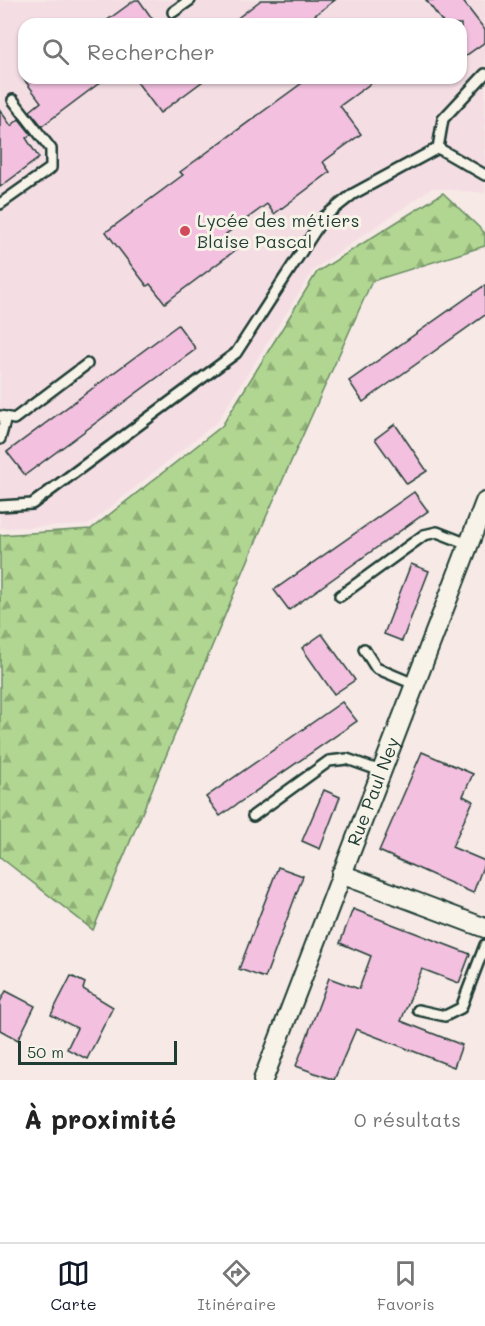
<!DOCTYPE html>
<html lang="fr">
<meta charset="utf-8">
<style>
:root{--surface:#fff;--page:#f2f2f2;--text:#222;--muted:#767676;--line:#e0e0e0;--accent:#111827}
body{margin:0;font-family:Mali,sans-serif;background:var(--page);color:var(--text)}
.scale{position:absolute;left:18px;bottom:15px;width:159px;box-sizing:border-box;padding-left:6px;border:3px solid #1f3d34;border-top:0;font-size:16px;line-height:21px;white-space:nowrap;color:#1f3d34;-webkit-text-stroke:4px #f7f3e8;paint-order:stroke}
.list{margin:0;padding:0;list-style:none}
h2{display:flex;justify-content:space-between;align-items:center;height:78px;margin:0;padding:0 24px;font-size:26px}
h2 small{font-size:20px;font-weight:400;color:var(--muted)}
.icon{flex:none;width:33px;height:33px;fill:none;stroke:currentColor;stroke-width:2;stroke-linecap:round;stroke-linejoin:round}
.map{position:relative;flex:none;width:485px;height:1080px;overflow:hidden}
.search{position:absolute;background:var(--surface);box-shadow:0 2px 4px #0004;left:18px;right:18px;top:18px;height:66px;display:flex;align-items:center;gap:15px;box-sizing:border-box;padding:0 21px;border-radius:18px;color:var(--muted);font-size:22px}
.sheet{height:162px;background:var(--surface)}
nav{display:flex;justify-content:space-around;align-items:center;box-sizing:border-box;height:84px;border-top:2px solid var(--line);background:var(--surface);font-size:16px;color:var(--muted)}
nav a{display:grid;justify-items:center;gap:3px}
nav .on{color:var(--accent)}
.map>svg:first-child{display:block}
.built{fill:#f5dde4;fill-rule:evenodd}
.forest{fill:url(#forest-firs);stroke:#688a62;stroke-width:1.5}
.building{fill:#f3c0df;stroke:#1f3d34;stroke-width:1.5}
.lines{fill:none;stroke-linecap:round;stroke-linejoin:round}
.lane-casing{stroke:#1f3d34;stroke-width:14}
.street-casing{stroke:#1f3d34;stroke-width:22}
.lane{stroke:#f7f3e8;stroke-width:9}
.street{stroke:#f7f3e8;stroke-width:18}
.poi-dot{fill:#d1495b;stroke:#f7f3e8;stroke-width:2}
.labels{text-anchor:middle;stroke-width:6;stroke-linejoin:round;paint-order:stroke}
.poi-label{font-size:18px;fill:#1f3d34;stroke:#f7f3e8;text-anchor:start}
.street-label{font-size:18px;fill:#1f3d34;stroke:#f7f3e8}
</style>
<div class="map">
<svg width="485" height="1080" viewBox="0 0 485 1080">
<defs>
<pattern id="forest-firs" width="22" height="20" patternUnits="userSpaceOnUse" patternTransform="scale(1.5)"><rect width="22" height="20" fill="#b1d691"/><path d="M5 1l3.5 6h-7zM16 11l3.5 6h-7z" fill="#8faf77"/></pattern>
</defs>
<rect width="100%" height="100%" fill="#f6e9e6"/>
<filter id="ink" filterUnits="userSpaceOnUse"><feTurbulence type="fractalNoise" baseFrequency=".0167" numOctaves="2"/><feDisplacementMap in="SourceGraphic" scale="12" xChannelSelector="R" yChannelSelector="G"/><feConvolveMatrix kernelMatrix="1 2 1 2 8 2 1 2 1" color-interpolation-filters="sRGB"/></filter>
<g filter="url(#ink)">
<path class="built" d="M0,0H485V193L432,188L314,269L217,422L88,525L0,528ZM24,24H461V78H24Z"/>
<path class="forest" d="M443,193L485,233V246L372,281L267,515L93,930L0,857V535L91,529L222,426L317,272Z"/>
<g class="building">
<path d="M135,0H139L156,24H102Z"/>
<path d="M261,0H335L303,24H230Z"/>
<path d="M426,0H462L485,30V42L461,59V24H444Z"/>
<path d="M23,78H106L42,126L30,111L41,102Z"/>
<path d="M134,78H207L160,113Z"/>
<path d="M309,78H378L340,106L361,134L323,162L330,172L274,214L267,204L226,234L237,249L165,303L150,284L147,286L106,232L183,175L180,172Z"/>
<path d="M0,110L11,126L19,119L31,134L26,138L39,158L0,187Z"/>
<path d="M485,285V315L363,402L349,381Z"/>
<path d="M178,325L196,349L25,475L7,452Z"/>
<path d="M395,424L427,471L407,484L375,439Z"/>
<path d="M414,492L428,511L289,610L274,590Z"/>
<path d="M411,564L429,571L402,641L384,634Z"/>
<path d="M322,634L355,680L334,694L302,648Z"/>
<path d="M342,702L357,721L220,816L206,797Z"/>
<path d="M422,752L473,774L463,796L473,801L452,847L485,861L473,893L379,851Z"/>
<path d="M324,790L340,797L320,849L302,841Z"/>
<path d="M278,867L303,876L265,978L239,969Z"/>
<path d="M353,909L470,954L459,983L422,969L401,1021L462,1045L454,1067L356,1029L334,1080L296,1066L329,978L359,989L371,956L340,943Z"/>
<path d="M71,976L85,983L83,989L113,1007L87,1059L67,1049L77,1028L51,1015Z"/>
<path d="M6,991L35,1006L18,1040L0,1030V1002Z"/>
</g>
<g class="lines">
<g class="lane-casing">
<g id="lane">
<path d="M173,12L190,0"/>
<path d="M438,148L443,119L485,74"/>
<path d="M0,204L51,168V149L13,100"/>
<path d="M0,416L14,419L87,364"/>
<path d="M0,439L6,417"/>
<path d="M0,506L32,504L236,353L324,217L353,194L438,148L485,175"/>
<path d="M340,596L424,535L437,532L468,544"/>
<path d="M364,649L376,668L414,684"/>
<path d="M253,816L329,761L347,759L381,771"/>
<path d="M418,1010L445,1016L461,1008L485,945"/>
</g>
</g>
<g class="street-casing">
<g id="street">
<path d="M341,874L485,928"/>
<path id="s1" d="M263,1080L485,502"/>
</g>
</g>
<use href="#lane" class="lane"/>
<use href="#street" class="street"/>
</g>
</g>
<circle class="poi-dot" cx="185" cy="231" r="6"/>
<g class="labels">
<g class="poi-label">
<text x="197" y="227">Lycée des métiers<tspan x="197" dy="21">Blaise Pascal</tspan></text>
</g>
<g class="street-label">
<text dy="6" stroke="none"><textPath href="#s1" startOffset="309">Rue Paul Ney</textPath></text>
</g>
</g>
</svg>
<div class="scale">50 m</div>
<div class="search"><svg class="icon" aria-label="search" viewBox="0 0 24 24"><circle cx="10" cy="10" r="6"/><path d="M15 15l6 6"/></svg>Rechercher</div>
</div>
<section class="sheet">
<h2>À proximité<small>0 résultats</small></h2>
<ul class="list">
</ul>
</section>
<nav>
<a class="on"><svg class="icon" aria-label="map" viewBox="0 0 24 24"><path d="M3 6l6-2 6 2 6-2v14l-6 2-6-2-6 2zM9 4v14M15 6v14"/></svg>Carte</a>
<a><svg class="icon" aria-label="directions" viewBox="0 0 24 24"><path d="M12 3l9 9-9 9-9-9zM9 14v-3h6M13 9l2 2-2 2"/></svg>Itinéraire</a>
<a><svg class="icon" aria-label="saved" viewBox="0 0 24 24"><path d="M7 4h10v16l-5-4-5 4z"/></svg>Favoris</a>
</nav>
